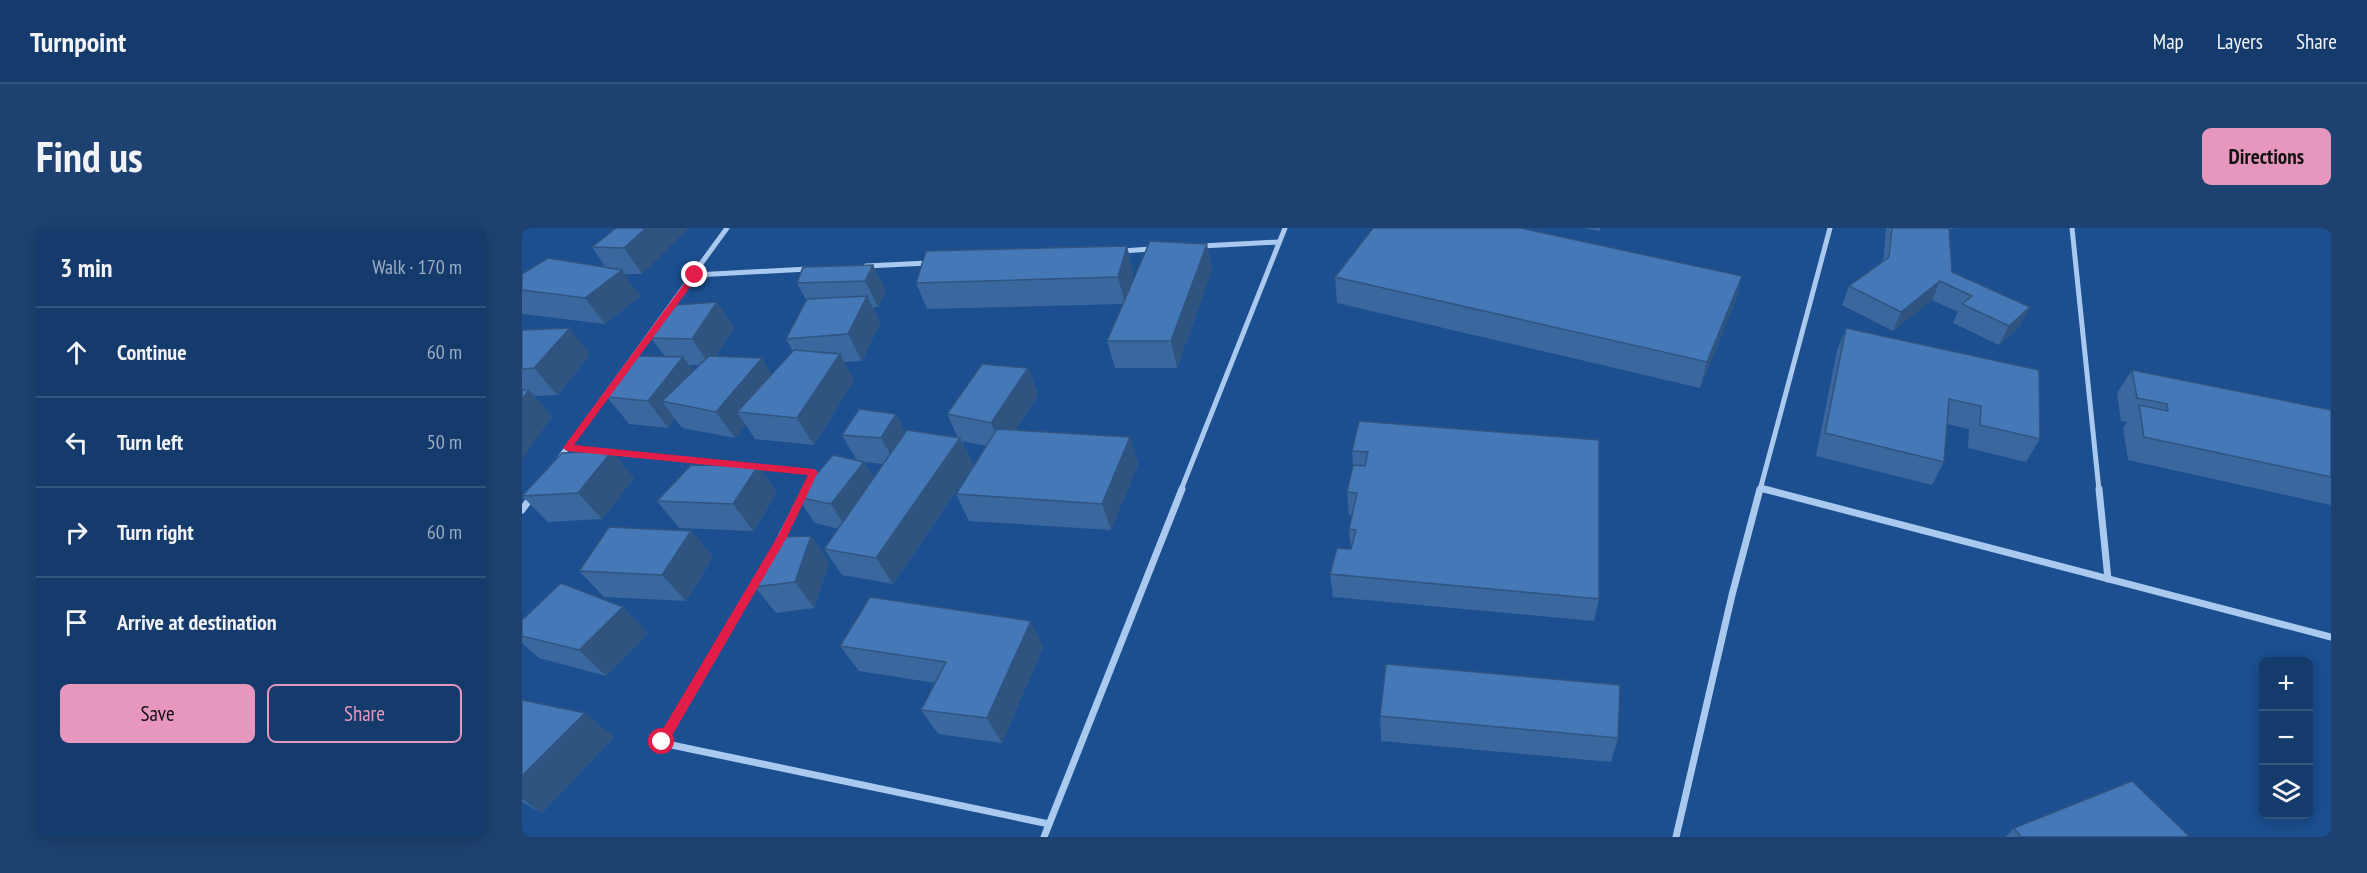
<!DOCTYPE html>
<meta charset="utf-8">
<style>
:root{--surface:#143b6b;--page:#1d4271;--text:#f1f3f6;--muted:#9dadc1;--line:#33557e;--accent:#e797bd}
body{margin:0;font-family:"PT Sans Narrow",sans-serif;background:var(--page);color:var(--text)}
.controls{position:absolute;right:18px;bottom:18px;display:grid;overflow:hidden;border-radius:9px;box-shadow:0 3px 15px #0003}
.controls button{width:54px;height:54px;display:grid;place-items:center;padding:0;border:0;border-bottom:2px solid var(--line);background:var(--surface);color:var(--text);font:30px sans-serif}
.stop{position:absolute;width:18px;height:18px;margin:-14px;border:4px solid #e11d48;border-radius:50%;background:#fff}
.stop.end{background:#e11d48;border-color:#fff;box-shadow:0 2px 6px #0008}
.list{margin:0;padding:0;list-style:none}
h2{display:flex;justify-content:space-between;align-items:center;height:78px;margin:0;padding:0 24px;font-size:26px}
h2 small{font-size:20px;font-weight:400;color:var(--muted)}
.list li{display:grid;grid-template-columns:39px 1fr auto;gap:18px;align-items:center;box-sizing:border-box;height:90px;padding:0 24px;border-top:2px solid var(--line)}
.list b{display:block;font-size:22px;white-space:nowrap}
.list em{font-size:20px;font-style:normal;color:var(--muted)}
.actions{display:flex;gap:12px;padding:18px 24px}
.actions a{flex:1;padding:14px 0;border:2px solid var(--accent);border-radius:9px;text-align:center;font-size:21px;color:var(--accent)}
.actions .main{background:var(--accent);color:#111}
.icon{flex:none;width:33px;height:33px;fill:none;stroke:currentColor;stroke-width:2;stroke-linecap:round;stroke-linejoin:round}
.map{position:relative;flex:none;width:1809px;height:609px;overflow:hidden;border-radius:9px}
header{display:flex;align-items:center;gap:36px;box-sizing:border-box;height:84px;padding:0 30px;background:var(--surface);border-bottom:2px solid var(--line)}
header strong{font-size:28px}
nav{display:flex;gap:33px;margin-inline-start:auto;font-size:21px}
.intro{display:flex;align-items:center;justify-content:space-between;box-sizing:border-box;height:144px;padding:0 36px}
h1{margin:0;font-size:42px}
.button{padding:15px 27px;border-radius:9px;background:var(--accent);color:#111;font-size:21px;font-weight:700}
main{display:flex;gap:36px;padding:0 36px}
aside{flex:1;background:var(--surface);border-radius:9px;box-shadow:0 3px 15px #0003}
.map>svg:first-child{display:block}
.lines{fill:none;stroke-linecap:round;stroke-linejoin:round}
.street-far1{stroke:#a9c9ee;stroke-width:5}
.street{stroke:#a9c9ee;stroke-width:7}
.wall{fill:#3a679d;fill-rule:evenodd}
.shaded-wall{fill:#305480}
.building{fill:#4478b7;stroke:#305480;stroke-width:1.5}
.route{fill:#e11d48}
</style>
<header>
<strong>Turnpoint</strong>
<nav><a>Map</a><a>Layers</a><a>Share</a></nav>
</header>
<div class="intro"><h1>Find us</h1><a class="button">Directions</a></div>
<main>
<aside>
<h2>3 min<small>Walk · 170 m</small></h2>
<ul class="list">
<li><svg class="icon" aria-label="ahead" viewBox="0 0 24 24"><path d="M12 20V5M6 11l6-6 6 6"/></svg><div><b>Continue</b></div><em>60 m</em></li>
<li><svg class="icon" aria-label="left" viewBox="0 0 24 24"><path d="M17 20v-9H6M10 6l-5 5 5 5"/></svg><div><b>Turn left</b></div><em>50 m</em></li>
<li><svg class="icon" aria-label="right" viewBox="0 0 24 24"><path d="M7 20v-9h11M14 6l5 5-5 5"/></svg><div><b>Turn right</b></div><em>60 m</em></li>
<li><svg class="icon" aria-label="arrive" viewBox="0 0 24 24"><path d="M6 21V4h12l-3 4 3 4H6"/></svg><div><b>Arrive at destination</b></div></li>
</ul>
<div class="actions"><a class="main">Save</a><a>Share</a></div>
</aside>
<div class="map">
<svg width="1809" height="609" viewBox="0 0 1809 609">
<rect width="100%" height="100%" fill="#1b4f8f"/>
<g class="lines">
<g class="street-far1">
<path d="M1550,0L1577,262"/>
<path d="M680,18L757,14"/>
<path d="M599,23L630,21"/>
<path d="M344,38L406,35"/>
<path d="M173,47L286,41"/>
<path d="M45,220L292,244L283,262"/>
<path d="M37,231L205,0"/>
<path d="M1239,260L1248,262"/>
<path d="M659,262L763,0"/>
<path d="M1238,262L1308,0"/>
</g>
<g class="street">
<path d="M1242,261L1809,409"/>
<path d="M1577,261L1586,351"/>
<path d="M0,282L10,268"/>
<path d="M256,315L284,261"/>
<path d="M245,334L140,515L527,596"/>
<path d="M522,609L660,261"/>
<path d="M1154,609L1210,367L1238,261"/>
</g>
</g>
<g class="wall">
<path d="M94,0L120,46H102L118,68L83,96L0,86V46L84,40L70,19Z"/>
<path d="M1061,0H1079L1077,3Z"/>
<path d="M1364,0H1438L1427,1L1430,44L1498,98L1477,117L1431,95L1436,84L1410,72L1371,103L1320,77L1327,58L1361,34Z"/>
<path d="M605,18L611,44L606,64L690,41L655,140H593L585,113L601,76L405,81L394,55Z"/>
<path d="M351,37L364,63L356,79H351L358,95L340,133L322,134L332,152L292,217L233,211L224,197L213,210L160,200L153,191L146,200L107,196L85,169L143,128L129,110L195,74L212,100L194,128L250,146L271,124L264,111L284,72L275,55ZM167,137H177L171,143Z"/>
<path d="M1220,48L1213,74L1178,160L815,75L813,49Z"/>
<path d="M1324,100L1518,211L1504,234L1446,220L1447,201L1425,196L1422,234L1410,257L1294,228L1315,123Z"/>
<path d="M0,102L68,127L35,167L12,168L30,188L0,231Z"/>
<path d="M506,140L516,167L493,202L608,209L616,236L589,302L447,293L434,266L465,218L440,213L451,237L371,356L320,347L302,321L316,301L293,295L275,269L335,233L320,207L374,186L383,204L436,210L425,186ZM342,234L361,236L351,250Z"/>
<path d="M1610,142L1809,182V277L1606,232L1601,200L1605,194L1599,193L1595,165Z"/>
<path d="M837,193L1077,371L1072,393L811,369L808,346L829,321L827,301L830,287H827L825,264L831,237L830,223Z"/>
<path d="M236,238L255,265L231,303L157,300L135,273Z"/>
<path d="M112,250L80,291L26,294L0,268Z"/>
<path d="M169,303L191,329L164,373L82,369L57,343Z"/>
<path d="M307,334L292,380L254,385L233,359Z"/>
<path d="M0,392L126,405L84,448L17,430L0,415Z"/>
<path d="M318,418L521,419L480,515L416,506L399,482L413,455L337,443Z"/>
<path d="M0,472L92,509L20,585L0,574Z"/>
<path d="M858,488L1096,510L1089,534L859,513Z"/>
<path d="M1492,600L1668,609H1483Z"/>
</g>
<g class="shaded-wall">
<path d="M124,0H167L120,46L102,20Z"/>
<path d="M685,16L690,41L655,140L649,113Z"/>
<path d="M605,18L611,44L603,75L596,49Z"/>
<path d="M351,37L364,63L356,79L343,53Z"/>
<path d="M100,42L118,68L83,96L63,70Z"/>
<path d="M1220,48L1213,74L1178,160L1185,134Z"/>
<path d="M1418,53L1410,72L1371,103L1379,84Z"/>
<path d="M345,68L358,95L340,133L326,106Z"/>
<path d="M195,74L212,100L188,138L170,111Z"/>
<path d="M1508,79L1498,98L1477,117L1487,98Z"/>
<path d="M48,100L68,127L35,167L12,140Z"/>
<path d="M318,126L332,152L292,217L275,190Z"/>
<path d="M161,129L180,155L140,173L153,191L146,200L126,173Z"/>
<path d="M240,130L256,157L215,184L224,197L213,210L194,184Z"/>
<path d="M506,140L516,167L481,221L469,195Z"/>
<path d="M7,162L30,188L1,231L0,230V171Z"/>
<path d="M374,186L388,213L374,236L359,210Z"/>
<path d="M608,209L616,236L589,302L580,276Z"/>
<path d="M438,210L451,237L371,356L354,330Z"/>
<path d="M90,223L112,250L80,291L56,265Z"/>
<path d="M342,234L358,261L326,303L309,276Z"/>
<path d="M236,238L255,265L231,303L211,276Z"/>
<path d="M169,303L191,329L164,373L140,347Z"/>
<path d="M289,308L307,334L292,380L273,354Z"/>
<path d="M101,379L126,405L84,448L57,422Z"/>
<path d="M509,393L521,419L480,515L465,490Z"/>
<path d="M63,485L92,509L20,585L0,571V548Z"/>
</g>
<g class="building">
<path d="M94,0H124L102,20L70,19Z"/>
<path d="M851,0H999L1220,48L1185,134L813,49Z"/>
<path d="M1370,0H1427L1430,44L1508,79L1487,98L1440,76L1450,68L1418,53L1379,84L1327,58L1367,29Z"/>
<path d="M628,13L685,16L649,113H585Z"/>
<path d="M605,18L596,49L394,55L404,23Z"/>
<path d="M26,30L100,42L63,70L0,62V46Z"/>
<path d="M351,37L343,53L275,55L281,39Z"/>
<path d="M345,68L326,106L264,111L285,71Z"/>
<path d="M195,74L170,111L129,110L154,77Z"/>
<path d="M48,100L12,140L0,141V102Z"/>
<path d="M1324,100L1517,142L1518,211L1458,197L1459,178L1427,171L1422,234L1303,205Z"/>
<path d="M272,122L318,126L275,190L215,184Z"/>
<path d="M115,128L161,129L126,173L85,169Z"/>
<path d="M187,128L240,130L194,184L140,173Z"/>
<path d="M460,136L506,140L469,195L425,186Z"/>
<path d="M1610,142L1809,182V249L1622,209L1617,177L1646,183L1645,176L1615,170Z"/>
<path d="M0,162H7L0,171Z"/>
<path d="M337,181L374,186L359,210L320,207Z"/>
<path d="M837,193L1077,212V371L808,346L815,320L829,321L834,302L827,301L835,265L825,264L831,237L843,238L846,224L830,223Z"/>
<path d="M475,201L608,209L580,276L434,266Z"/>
<path d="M385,202L438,210L354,330L302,321Z"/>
<path d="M90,223L56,265L0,268L40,225Z"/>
<path d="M311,227L342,234L309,276L275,269Z"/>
<path d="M169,237L236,238L211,276L135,273Z"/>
<path d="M87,299L169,303L140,347L57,343Z"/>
<path d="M289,308L273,354L233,359L256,309Z"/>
<path d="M39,355L101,379L57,422L0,408V392Z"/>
<path d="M348,369L509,393L465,490L399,482L424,434L318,418Z"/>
<path d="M864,436L1098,457L1096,510L858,488Z"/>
<path d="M0,472L63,485L0,548Z"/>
<path d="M1610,553L1668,609H1499L1492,600Z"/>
</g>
<path class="route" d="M170,45L177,47L52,217L292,241L296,244L265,309L144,518L140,520L135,518V511L257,306L286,247L45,223L41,220Z"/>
</svg>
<div class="controls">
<button>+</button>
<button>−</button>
<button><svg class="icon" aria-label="layers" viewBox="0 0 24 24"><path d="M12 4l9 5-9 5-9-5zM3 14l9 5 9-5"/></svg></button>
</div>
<div class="stop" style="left:140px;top:514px"></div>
<div class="stop end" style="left:173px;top:47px"></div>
</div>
</main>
